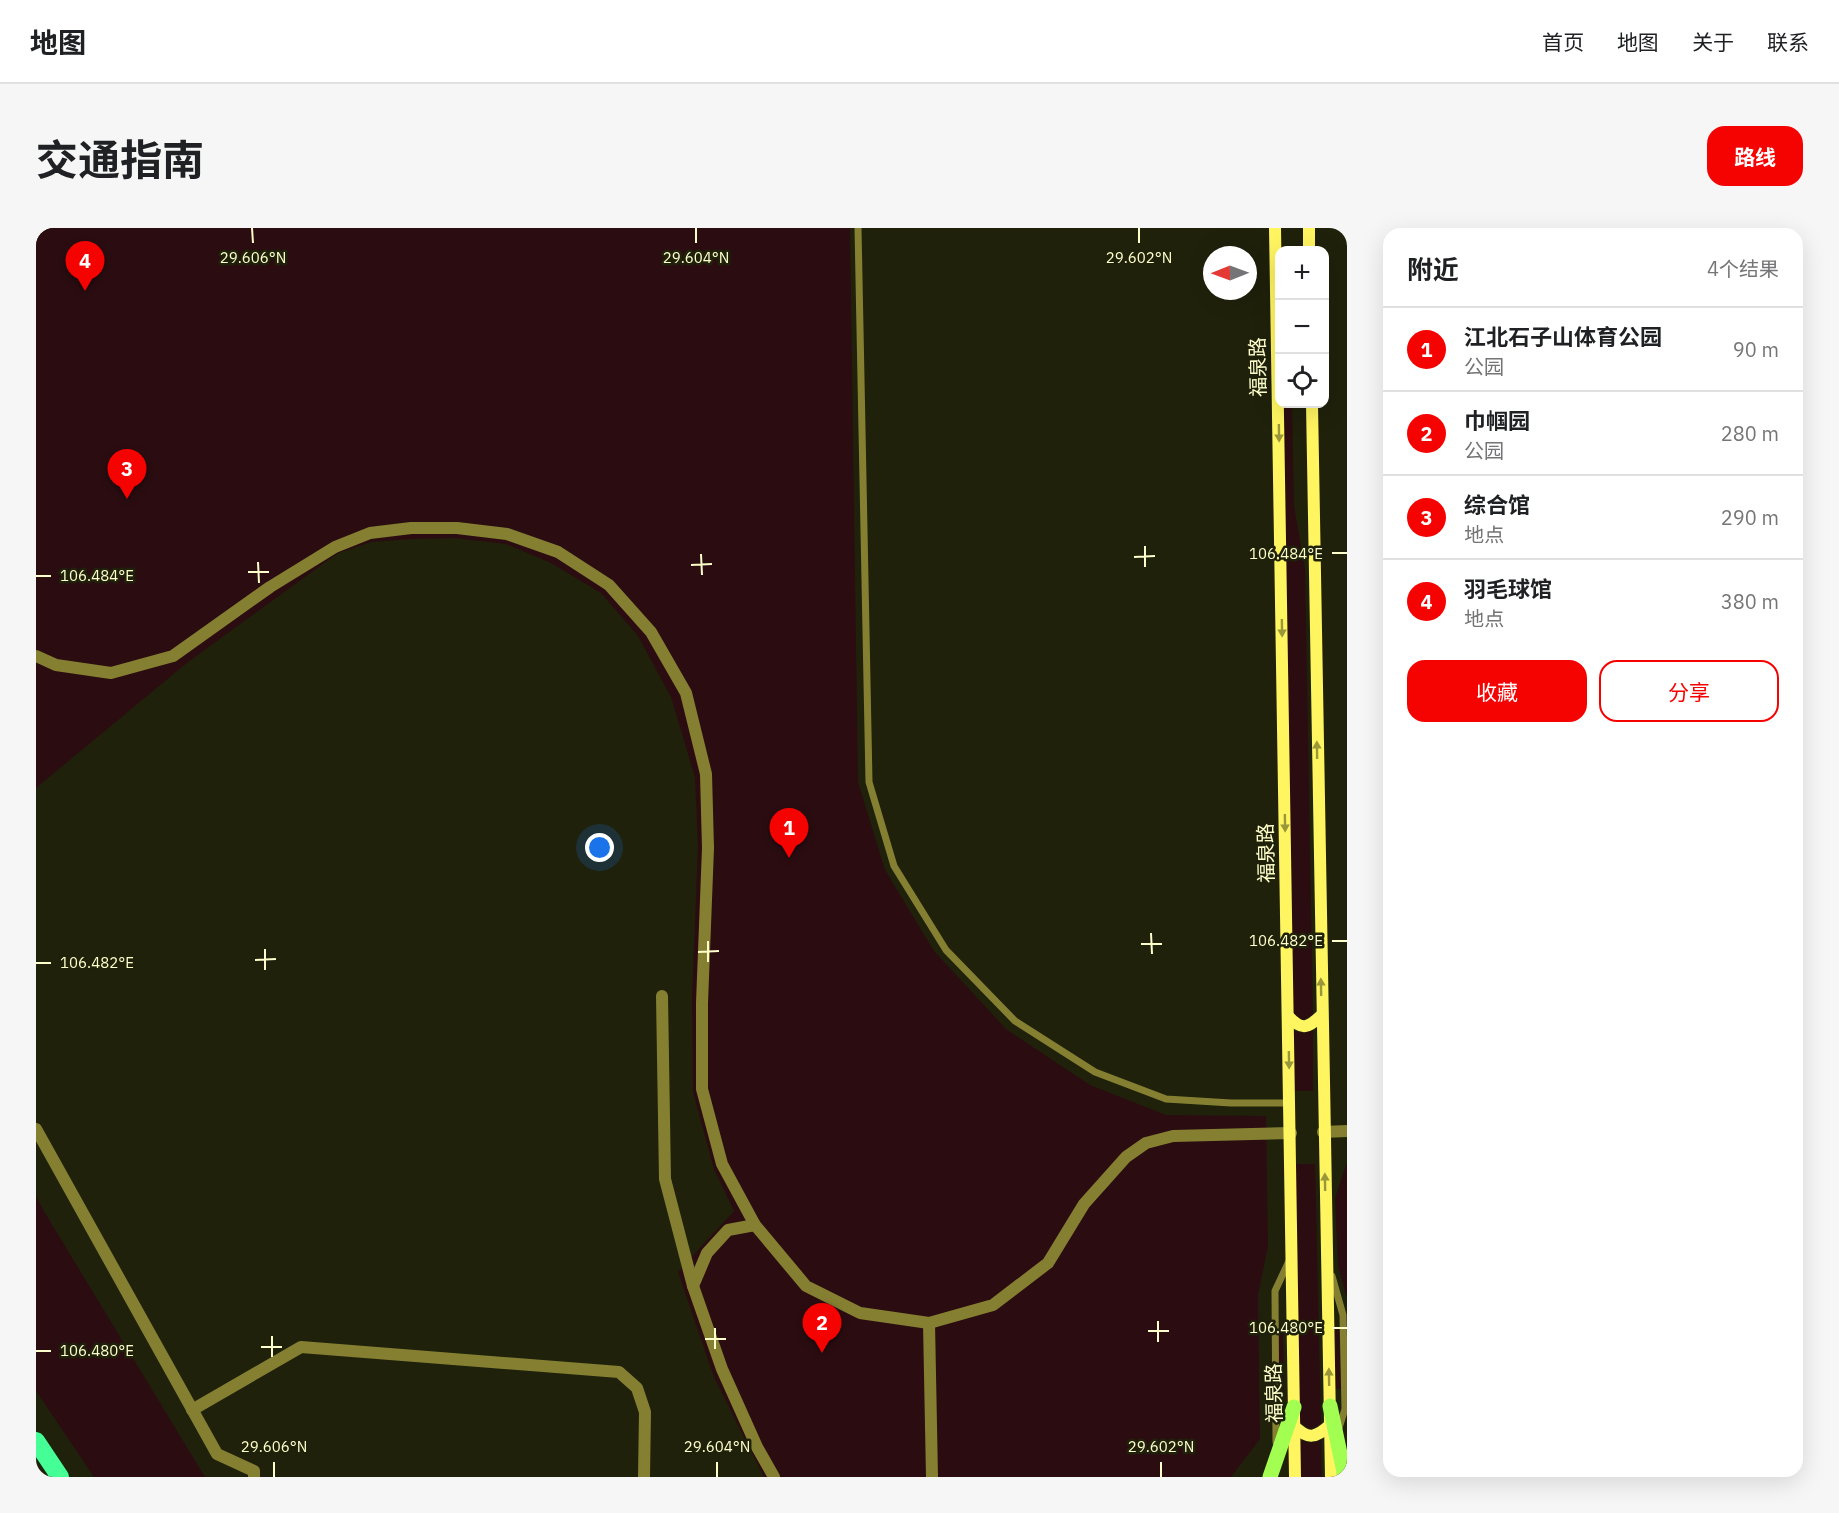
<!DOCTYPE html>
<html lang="zh">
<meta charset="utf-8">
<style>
:root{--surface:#fff;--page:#f6f6f6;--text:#202124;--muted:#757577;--line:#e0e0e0;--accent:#f50300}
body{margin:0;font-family:"IBM Plex Sans","Noto Sans SC",sans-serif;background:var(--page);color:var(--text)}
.controls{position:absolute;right:18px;top:18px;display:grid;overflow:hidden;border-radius:12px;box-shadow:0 6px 24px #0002}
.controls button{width:54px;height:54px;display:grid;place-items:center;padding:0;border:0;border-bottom:2px solid var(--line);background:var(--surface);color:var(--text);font:30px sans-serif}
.compass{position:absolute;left:1167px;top:18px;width:54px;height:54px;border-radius:50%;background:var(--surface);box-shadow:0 6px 24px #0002;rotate:269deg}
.you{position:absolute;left:564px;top:620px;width:21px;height:21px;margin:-15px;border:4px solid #fff;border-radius:50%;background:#1a73e8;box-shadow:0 0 0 9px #1a73e833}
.badge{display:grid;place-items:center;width:39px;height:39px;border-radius:50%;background:var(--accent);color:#fff;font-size:20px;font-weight:700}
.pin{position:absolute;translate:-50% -50px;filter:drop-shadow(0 2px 3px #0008)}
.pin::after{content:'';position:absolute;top:32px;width:21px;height:18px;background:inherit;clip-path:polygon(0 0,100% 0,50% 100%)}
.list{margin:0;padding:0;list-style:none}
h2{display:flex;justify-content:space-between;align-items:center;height:78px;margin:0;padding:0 24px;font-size:26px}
h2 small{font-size:20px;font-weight:400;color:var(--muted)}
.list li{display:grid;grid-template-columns:39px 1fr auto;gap:18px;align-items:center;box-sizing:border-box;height:84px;padding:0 24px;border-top:2px solid var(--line)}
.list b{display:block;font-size:22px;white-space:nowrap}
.list p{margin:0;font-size:20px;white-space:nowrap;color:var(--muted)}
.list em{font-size:20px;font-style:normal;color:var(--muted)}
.actions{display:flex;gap:12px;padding:18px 24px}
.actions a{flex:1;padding:14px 0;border:2px solid var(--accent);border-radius:18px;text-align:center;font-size:21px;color:var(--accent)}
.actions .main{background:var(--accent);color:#fff}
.icon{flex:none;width:33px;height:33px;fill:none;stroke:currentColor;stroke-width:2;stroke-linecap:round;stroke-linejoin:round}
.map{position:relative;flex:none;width:1311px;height:1249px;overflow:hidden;border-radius:18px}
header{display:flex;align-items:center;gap:36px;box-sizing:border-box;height:84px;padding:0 30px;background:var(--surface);border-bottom:2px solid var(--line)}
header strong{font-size:28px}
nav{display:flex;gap:33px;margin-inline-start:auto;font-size:21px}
.intro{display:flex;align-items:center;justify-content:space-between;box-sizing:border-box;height:144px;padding:0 36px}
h1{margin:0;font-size:42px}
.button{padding:15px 27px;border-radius:18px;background:var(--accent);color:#fff;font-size:21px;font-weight:700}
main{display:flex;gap:36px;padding:0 36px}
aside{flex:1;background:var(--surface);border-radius:18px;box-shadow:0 6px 24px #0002}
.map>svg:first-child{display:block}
.green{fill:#2b0d11}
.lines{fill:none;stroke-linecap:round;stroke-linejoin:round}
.service{stroke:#858031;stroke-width:7}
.minor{stroke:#858031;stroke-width:12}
.tertiary{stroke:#858031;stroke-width:12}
.secondary{stroke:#fff561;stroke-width:12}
.primary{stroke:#a2ff51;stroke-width:15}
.motorway{stroke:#45ff96;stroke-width:18}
.oneway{fill:#9a963a}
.ticks{fill:none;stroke:#feffca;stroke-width:2}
.labels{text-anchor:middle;stroke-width:5;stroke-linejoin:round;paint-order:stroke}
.street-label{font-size:20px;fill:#feffca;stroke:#1f210b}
.ticks-label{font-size:15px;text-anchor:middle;fill:#feffca;stroke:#1f210b;stroke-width:5;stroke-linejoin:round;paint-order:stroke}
</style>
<header>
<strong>地图</strong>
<nav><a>首页</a><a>地图</a><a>关于</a><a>联系</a></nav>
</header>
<div class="intro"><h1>交通指南</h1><a class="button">路线</a></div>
<main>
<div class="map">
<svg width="1311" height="1249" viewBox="0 0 1311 1249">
<rect width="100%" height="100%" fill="#1f210b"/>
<g class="green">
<path d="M0,0H814L822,554L849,642L898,723L970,801L1054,857L1130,887L1230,888L1232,1018L1222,1067L1224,1211L1195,1249H728L678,1149L642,1044L698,983L678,941L657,864L656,770L662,618L659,549L635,469L602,408L565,365L515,335L470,316L418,310L374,311L335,314L302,325L152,434L0,560Z"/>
<path d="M1246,176H1256L1258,278L1269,341L1277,787L1266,792L1257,786Z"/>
<path d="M1277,802V863H1258L1257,803L1267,805Z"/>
<path d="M1311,934V1071L1302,1038L1299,970Z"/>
<path d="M1259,936H1279L1285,1196L1275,1201L1264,1195Z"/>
<path d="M0,968L6,980L169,1249H58L0,1163Z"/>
<path d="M1299,1099H1303L1305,1161H1300Z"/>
<path d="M1242,1101H1247L1248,1163H1243Z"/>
<path d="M1264,1212L1274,1215L1285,1212L1286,1249H1264Z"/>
</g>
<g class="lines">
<g class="service">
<path d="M822,0L833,554L858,638L910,722L979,793L1059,844L1130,871L1195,875H1254"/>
<path d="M1296,1048L1307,1087L1309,1181L1302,1203"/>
<path d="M1240,1214L1239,1063L1253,1033"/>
</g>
<g class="minor">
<path d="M0,428L20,437L75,445L137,428L234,359L299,319L334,305L375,300H421L471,306L522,324L573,357L615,404L650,465L670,546L672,620L666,775V861L686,936L719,997L770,1058L824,1085L893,1095L957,1077L1012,1035L1048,976L1090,929L1110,915L1137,908L1255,905"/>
<path d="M626,768L629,951L657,1058L686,1141L721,1219L738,1249"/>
<path d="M0,901L181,1226L218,1243V1249"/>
<path d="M657,1058L671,1025L692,1002L719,997"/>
<path d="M893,1095L896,1249"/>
<path d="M156,1182L265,1119L583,1144L601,1160L609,1184L608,1249"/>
</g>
<path class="tertiary" d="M1287,904L1311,903"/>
<g class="secondary">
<path d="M1239,0L1259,1249"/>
<path d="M1273,0V22"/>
<path d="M1276,176L1295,1249"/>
<path d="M1253,789C1266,803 1272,800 1286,787"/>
<path d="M1258,1198C1272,1212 1280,1210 1294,1197"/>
</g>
<g class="primary">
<path d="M1294,1178L1309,1249"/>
<path d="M1234,1249L1258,1179"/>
</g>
<path class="motorway" d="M0,1213L24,1249"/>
</g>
<defs><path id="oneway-solid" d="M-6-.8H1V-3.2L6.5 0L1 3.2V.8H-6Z" transform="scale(1.5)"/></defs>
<g class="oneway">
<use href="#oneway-solid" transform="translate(1243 205) rotate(89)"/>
<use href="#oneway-solid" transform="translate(1246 400) rotate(89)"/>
<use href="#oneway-solid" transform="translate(1281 522) rotate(-91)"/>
<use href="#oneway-solid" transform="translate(1249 595) rotate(89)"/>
<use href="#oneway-solid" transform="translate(1285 759) rotate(-91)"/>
<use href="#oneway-solid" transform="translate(1253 832) rotate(89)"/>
<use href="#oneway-solid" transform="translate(1289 954) rotate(-91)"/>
<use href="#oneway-solid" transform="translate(1293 1149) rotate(-91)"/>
</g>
<path class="ticks" d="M216,0L217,15M660,0V15M1103,0V15M1109,318V339M1296,325H1311M665,326L666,347M1098,329L1119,328M222,334L223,355M655,337L676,336M212,344H233M0,348H15M1115,705L1116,726M672,713V734M1296,713H1311M1105,716H1126M229,721V742M662,724L683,723M219,732L240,731M0,735H15M1122,1093V1114M679,1100V1121M1296,1100H1311M1112,1103H1133M236,1108V1129M669,1111H690M225,1119H246M0,1123H15M238,1234V1249M681,1234V1249M1125,1234V1249"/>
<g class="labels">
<g class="street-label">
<text transform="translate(1222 139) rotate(-91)" y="7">福泉路</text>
<text transform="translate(1230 625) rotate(-91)" y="7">福泉路</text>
<text transform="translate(1238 1165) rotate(-91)" y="7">福泉路</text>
</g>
</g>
<g class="ticks-label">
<text x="217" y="35">29.606°N</text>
<text x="660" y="35">29.604°N</text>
<text x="1103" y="35">29.602°N</text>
<text x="1250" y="331">106.484°E</text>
<text x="61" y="353">106.484°E</text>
<text x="1250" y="718">106.482°E</text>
<text x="61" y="740">106.482°E</text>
<text x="1250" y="1105">106.480°E</text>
<text x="61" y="1128">106.480°E</text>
<text x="238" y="1224">29.606°N</text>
<text x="681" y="1224">29.604°N</text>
<text x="1125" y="1224">29.602°N</text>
</g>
</svg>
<div class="controls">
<button>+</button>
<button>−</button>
<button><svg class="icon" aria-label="locate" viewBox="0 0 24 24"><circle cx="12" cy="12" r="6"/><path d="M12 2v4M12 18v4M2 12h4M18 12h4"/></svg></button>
</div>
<svg class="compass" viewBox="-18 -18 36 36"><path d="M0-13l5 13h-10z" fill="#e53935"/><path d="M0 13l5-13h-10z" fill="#757577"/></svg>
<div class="you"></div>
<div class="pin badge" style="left:753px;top:630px">1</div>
<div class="pin badge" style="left:786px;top:1125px">2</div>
<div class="pin badge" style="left:91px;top:271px">3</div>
<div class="pin badge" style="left:49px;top:63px">4</div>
</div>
<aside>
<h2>附近<small>4个结果</small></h2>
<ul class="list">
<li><span class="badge">1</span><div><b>江北石子山体育公园</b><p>公园</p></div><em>90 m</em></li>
<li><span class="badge">2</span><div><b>巾帼园</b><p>公园</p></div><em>280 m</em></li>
<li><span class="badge">3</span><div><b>综合馆</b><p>地点</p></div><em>290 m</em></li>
<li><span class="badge">4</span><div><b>羽毛球馆</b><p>地点</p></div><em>380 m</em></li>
</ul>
<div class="actions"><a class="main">收藏</a><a>分享</a></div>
</aside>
</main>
